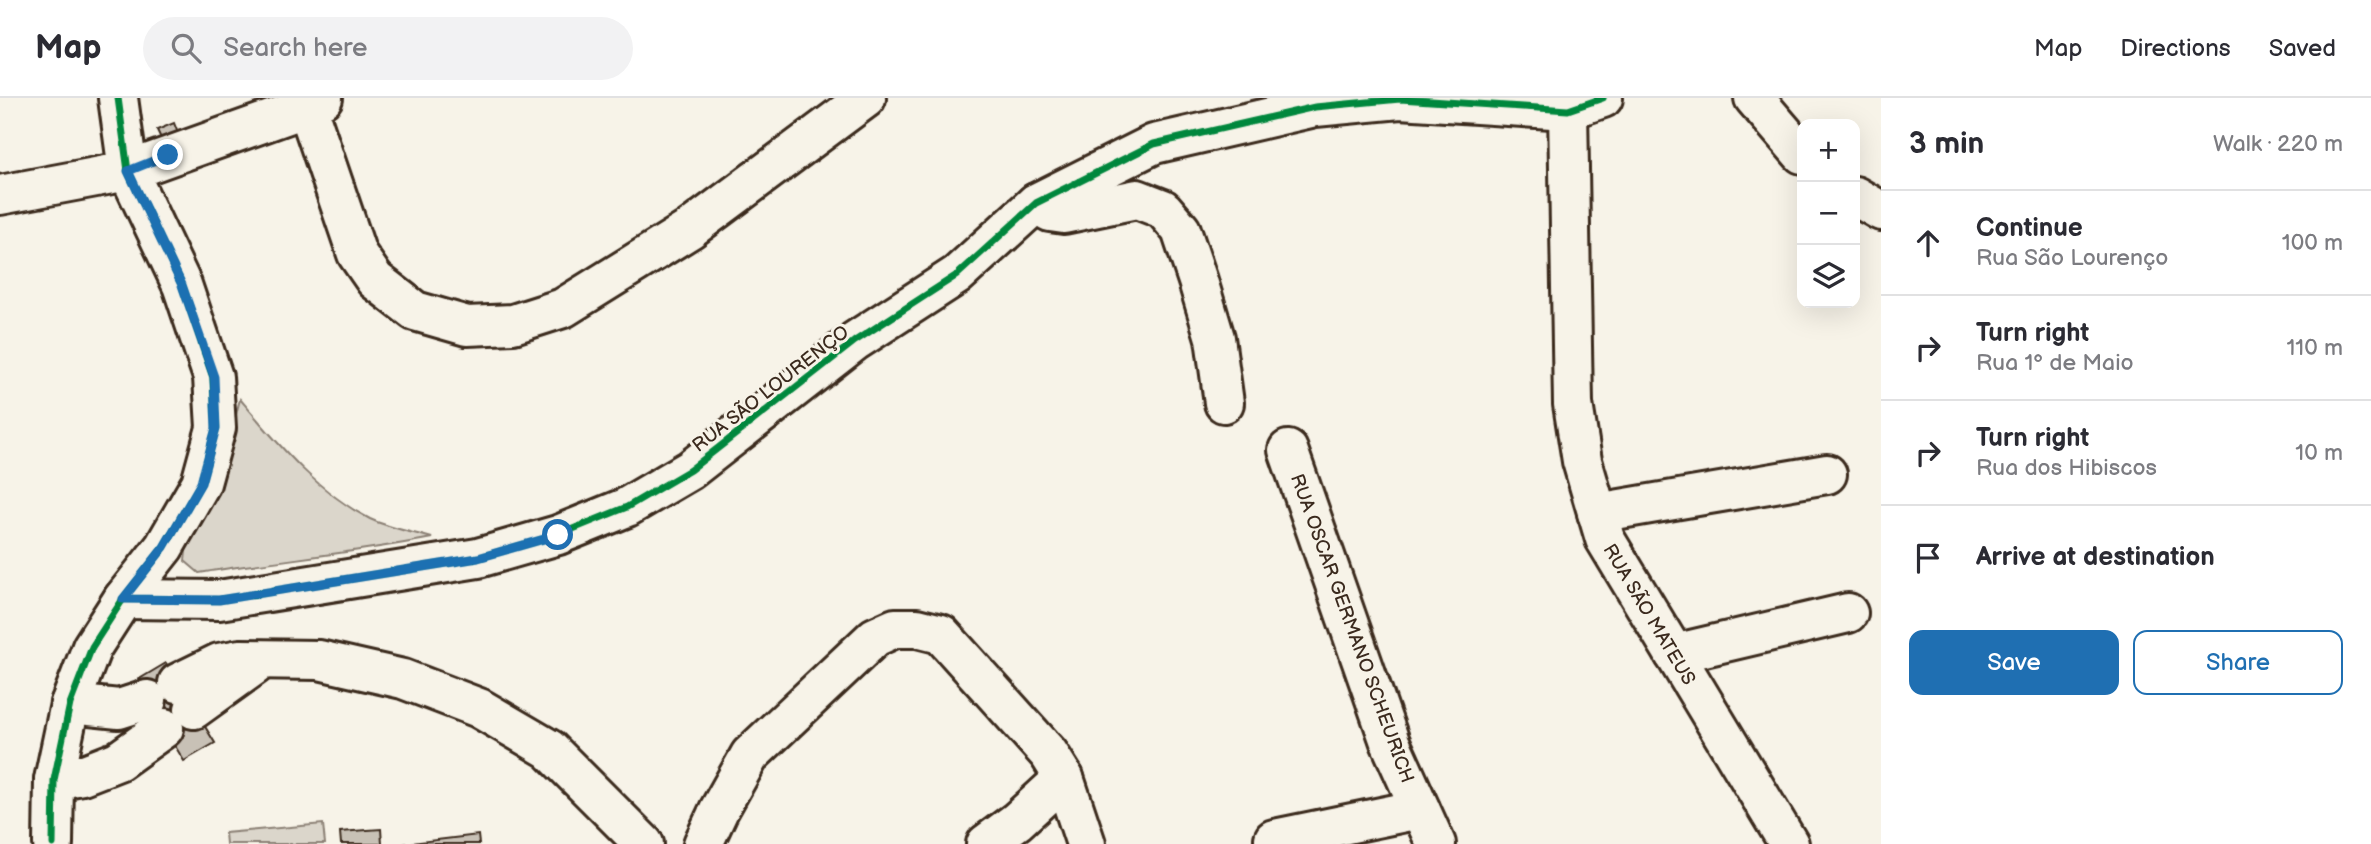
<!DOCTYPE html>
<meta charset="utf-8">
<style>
:root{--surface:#fff;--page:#f2f2f3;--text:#2b2b33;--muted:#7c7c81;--line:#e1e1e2;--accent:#1f6fb2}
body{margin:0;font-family:"Balsamiq Sans",sans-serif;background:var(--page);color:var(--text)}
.controls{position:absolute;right:21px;top:21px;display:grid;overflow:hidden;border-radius:14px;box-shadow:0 7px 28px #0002}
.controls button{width:63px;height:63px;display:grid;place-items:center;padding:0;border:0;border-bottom:2px solid var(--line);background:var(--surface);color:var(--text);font:35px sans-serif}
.stop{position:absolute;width:21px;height:21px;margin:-16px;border:5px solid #1f6fb2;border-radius:50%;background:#fff}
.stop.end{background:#1f6fb2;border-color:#fff;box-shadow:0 2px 7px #0008}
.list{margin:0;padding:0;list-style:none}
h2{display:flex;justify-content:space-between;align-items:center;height:91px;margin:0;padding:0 28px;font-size:30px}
h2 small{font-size:23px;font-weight:400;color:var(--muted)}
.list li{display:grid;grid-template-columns:46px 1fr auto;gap:21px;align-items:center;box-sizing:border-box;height:105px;padding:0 28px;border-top:2px solid var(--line)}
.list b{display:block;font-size:26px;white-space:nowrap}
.list p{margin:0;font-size:23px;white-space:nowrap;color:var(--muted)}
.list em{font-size:23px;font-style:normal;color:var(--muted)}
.actions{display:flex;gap:14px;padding:21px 28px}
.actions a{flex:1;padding:16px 0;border:2px solid var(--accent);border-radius:14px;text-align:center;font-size:24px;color:var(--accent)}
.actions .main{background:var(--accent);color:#fff}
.icon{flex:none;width:38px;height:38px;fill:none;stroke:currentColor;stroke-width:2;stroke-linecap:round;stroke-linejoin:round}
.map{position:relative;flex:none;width:1881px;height:746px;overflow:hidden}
header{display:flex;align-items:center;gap:42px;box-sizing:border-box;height:98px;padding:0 35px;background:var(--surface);border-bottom:2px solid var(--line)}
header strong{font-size:33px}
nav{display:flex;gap:38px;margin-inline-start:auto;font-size:24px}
.search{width:490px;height:63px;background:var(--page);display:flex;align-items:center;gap:18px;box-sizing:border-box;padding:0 24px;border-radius:38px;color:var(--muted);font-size:26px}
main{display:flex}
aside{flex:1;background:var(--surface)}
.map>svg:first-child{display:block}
.green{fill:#dbd6cb;stroke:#8b8074;stroke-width:2}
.building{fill:#c8c1b6;stroke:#3b2a1e;stroke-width:2}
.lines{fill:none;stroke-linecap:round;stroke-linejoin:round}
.minor-casing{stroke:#3b2a1e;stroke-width:44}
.minor{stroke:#f7f3e8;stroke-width:38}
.cycleway-casing{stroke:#f7f3e8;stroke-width:11}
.cycleway{stroke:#00873e;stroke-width:7}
.route{stroke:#1f6fb2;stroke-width:9}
.labels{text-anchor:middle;stroke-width:6;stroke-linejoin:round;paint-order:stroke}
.street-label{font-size:19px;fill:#3b2a1e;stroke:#f7f3e8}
</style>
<header>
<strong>Map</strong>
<div class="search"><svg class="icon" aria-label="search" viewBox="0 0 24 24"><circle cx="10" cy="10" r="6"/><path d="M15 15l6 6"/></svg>Search here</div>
<nav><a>Map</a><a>Directions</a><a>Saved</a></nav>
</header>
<main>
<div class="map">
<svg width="1881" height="746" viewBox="0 0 1881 746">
<rect width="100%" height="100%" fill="#f7f3e8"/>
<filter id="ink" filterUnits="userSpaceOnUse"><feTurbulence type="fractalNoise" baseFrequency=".0143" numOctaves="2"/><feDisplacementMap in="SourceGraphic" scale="14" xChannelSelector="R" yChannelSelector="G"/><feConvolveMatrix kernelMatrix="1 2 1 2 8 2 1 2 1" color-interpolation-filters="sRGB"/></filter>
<g filter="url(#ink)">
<g class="green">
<path d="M240,301C278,346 317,394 370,421C389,430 412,434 432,440C355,455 277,462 199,475L185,463L187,444L232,332Z"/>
<path d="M323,726L325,746H226L225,735Z"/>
</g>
<g class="building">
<path d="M174,25L179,38L163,45L157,32Z"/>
<path d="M166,565L215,645L184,663L136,583Z"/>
<path d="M381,731L382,746H341L340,734Z"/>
<path d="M478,737L479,746H403Z"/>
</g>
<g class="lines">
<g class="minor-casing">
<g id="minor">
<path d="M307,0V9L357,156L375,182L415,213L467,228L513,226L563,210L690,131L866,0"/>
<path d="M1754,0L1802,56"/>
<path d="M1568,12L1573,306L1582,363L1605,441L1789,746"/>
<path d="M0,97L128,73L307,9L323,0"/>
<path d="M1855,98L1881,113"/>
<path d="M1036,105L1050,114L1064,116L1137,101L1163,111L1181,132L1198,183L1215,240L1224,305"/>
<path d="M1288,352L1390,644L1436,746"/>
<path d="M1597,415L1827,376"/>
<path d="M123,501L219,502L478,460L558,437L627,409L690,372L855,243L957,177L1036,105L1154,46L1315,9L1400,1L1568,12L1603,0"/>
<path d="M1674,556L1848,515"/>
<path d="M178,585L219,565L240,561L319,562L403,581L479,610L549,651L644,746"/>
<path d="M70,606L119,611L147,602"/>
<path d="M194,611L255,567"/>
<path d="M54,682L82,677L118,663L164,630"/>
<path d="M1274,741L1420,711"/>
<path d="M53,746L54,682L70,606L92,549L123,501L164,449L201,385L216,330L213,279L182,187L128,73L118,0"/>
<path d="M703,746L719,712L750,657L875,539L895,530H917L941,536L1049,656L1064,680L1086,746"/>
<path d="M986,746L1017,723L1064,680"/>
</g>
</g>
<use href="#minor" class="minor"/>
<g class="cycleway-casing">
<g id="cycleway">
<path d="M123,501L219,502L478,460L558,437L627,409L690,372L855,243L957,177L1036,105L1154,46L1315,9L1400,1L1568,12L1603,0"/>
<path d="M53,746L54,682L70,606L92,549L123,501L164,449L201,385L216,330L213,279L182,187L128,73L118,0"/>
</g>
</g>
<use href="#cycleway" class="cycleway"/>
</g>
</g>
<g class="lines" filter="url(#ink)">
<path class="route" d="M168,57L128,73L182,187L214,279L216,330L201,385L164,449L123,501L219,502L478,460L558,437"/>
</g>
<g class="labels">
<g class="street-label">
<text transform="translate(770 290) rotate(-38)" y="7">RUA SÃO LOURENÇO</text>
<text transform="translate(1650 516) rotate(59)" y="7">RUA SÃO MATEUS</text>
<text transform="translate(1353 530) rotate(70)" y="7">RUA OSCAR GERMANO SCHEURICH</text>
</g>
</g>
</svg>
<div class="controls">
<button>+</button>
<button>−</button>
<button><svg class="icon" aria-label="layers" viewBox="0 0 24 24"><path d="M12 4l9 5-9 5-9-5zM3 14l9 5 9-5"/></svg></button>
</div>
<div class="stop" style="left:558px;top:437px"></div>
<div class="stop end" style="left:168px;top:57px"></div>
</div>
<aside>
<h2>3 min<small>Walk · 220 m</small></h2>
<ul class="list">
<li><svg class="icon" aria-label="ahead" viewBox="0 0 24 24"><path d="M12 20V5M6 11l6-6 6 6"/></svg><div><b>Continue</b><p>Rua São Lourenço</p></div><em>100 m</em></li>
<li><svg class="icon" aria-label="right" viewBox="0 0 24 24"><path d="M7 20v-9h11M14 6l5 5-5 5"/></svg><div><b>Turn right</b><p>Rua 1º de Maio</p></div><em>110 m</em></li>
<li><svg class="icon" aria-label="right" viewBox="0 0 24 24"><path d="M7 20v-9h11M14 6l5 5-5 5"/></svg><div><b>Turn right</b><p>Rua dos Hibiscos</p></div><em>10 m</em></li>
<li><svg class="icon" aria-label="arrive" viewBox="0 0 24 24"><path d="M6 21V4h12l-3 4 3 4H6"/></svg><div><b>Arrive at destination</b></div></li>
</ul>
<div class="actions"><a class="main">Save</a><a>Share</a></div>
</aside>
</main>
